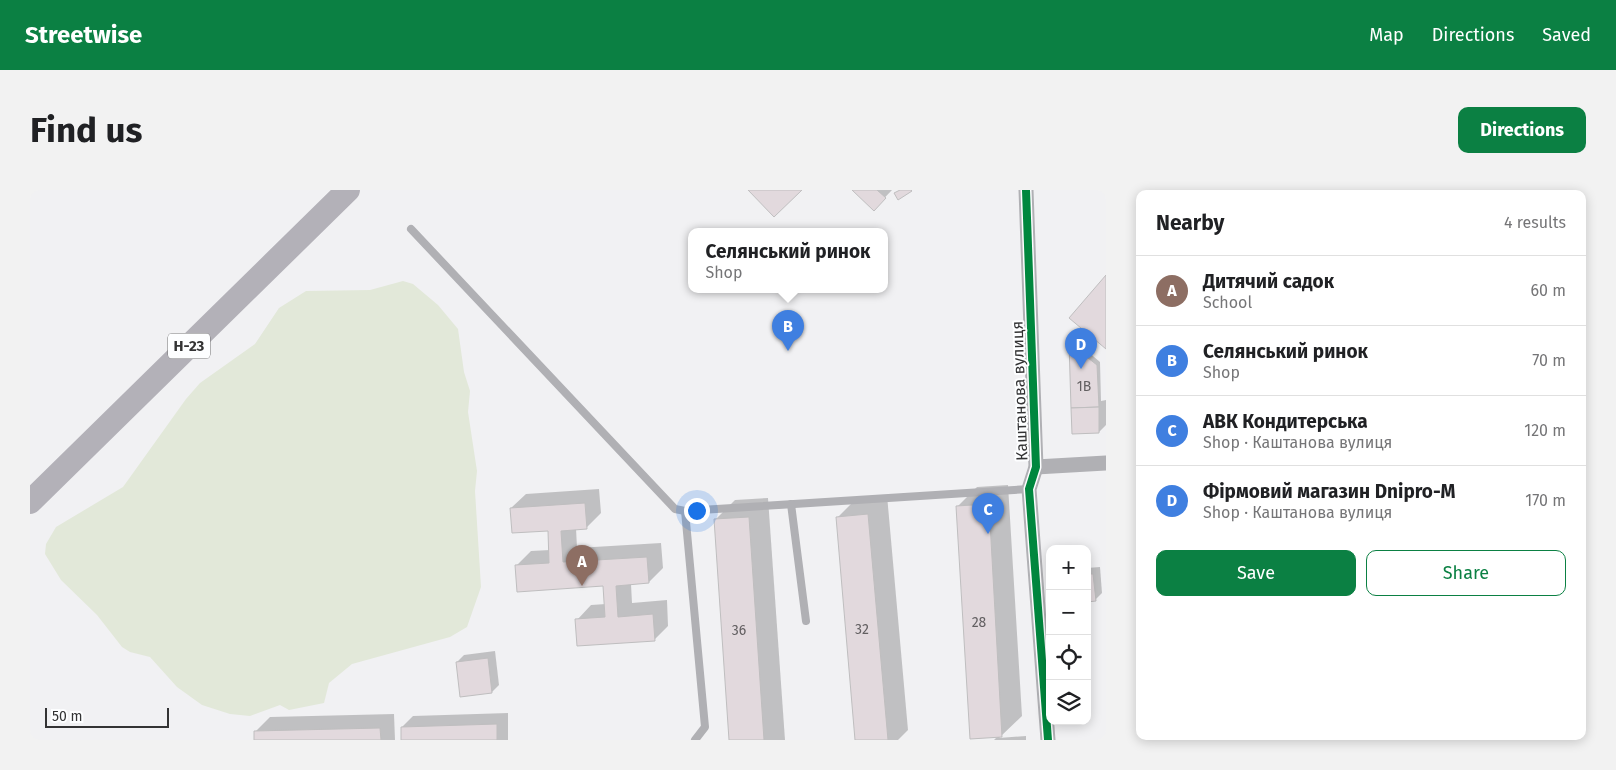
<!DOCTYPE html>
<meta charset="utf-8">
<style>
:root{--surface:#fff;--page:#f2f2f2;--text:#202124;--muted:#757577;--line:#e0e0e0;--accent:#0b8043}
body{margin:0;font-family:"Fira Sans",sans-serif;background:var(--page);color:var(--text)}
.controls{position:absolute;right:15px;bottom:15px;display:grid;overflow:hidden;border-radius:10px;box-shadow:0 2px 12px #0003}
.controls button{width:45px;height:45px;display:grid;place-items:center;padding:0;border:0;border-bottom:1px solid var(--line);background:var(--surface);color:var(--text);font:25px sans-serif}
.scale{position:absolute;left:15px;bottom:12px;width:124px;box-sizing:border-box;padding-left:5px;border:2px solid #333334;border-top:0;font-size:14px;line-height:18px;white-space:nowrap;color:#333334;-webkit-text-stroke:4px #fdfeff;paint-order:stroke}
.you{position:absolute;left:666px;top:320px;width:18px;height:18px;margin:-12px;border:4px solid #fff;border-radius:50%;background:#1a73e8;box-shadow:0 0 0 8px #1a73e833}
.badge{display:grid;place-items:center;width:32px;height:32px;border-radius:50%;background:var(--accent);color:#fff;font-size:16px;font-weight:700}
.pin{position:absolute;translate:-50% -41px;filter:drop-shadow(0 1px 2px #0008)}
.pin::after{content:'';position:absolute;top:26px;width:18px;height:15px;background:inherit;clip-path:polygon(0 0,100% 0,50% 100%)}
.popup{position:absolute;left:658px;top:38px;width:200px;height:65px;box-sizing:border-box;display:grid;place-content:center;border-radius:10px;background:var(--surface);filter:drop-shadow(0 1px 4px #0005);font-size:16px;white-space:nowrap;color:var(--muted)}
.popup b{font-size:19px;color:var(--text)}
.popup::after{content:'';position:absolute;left:50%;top:100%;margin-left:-10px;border:10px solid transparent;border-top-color:var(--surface)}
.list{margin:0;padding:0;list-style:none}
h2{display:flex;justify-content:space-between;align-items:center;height:65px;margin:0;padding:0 20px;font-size:21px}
h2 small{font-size:16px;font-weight:400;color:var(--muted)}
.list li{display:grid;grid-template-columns:32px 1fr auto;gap:15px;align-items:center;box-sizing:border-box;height:70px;padding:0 20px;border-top:1px solid var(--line)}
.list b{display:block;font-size:19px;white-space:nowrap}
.list p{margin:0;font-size:16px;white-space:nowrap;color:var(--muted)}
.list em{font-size:16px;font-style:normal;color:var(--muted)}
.actions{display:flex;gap:10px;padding:15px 20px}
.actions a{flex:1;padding:11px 0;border:1px solid var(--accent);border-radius:10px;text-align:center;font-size:18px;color:var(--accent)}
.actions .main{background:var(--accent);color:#fff}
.icon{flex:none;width:28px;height:28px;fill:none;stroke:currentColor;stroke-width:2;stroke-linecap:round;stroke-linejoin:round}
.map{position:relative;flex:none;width:1076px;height:550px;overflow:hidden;border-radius:10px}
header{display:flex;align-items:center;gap:30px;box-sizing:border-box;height:70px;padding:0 25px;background:var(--accent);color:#fff}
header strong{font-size:24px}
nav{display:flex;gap:28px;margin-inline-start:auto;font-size:18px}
.intro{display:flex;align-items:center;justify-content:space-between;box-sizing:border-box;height:120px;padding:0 30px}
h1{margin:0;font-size:35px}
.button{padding:12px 22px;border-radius:10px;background:var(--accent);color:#fff;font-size:18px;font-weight:700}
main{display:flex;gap:30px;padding:0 30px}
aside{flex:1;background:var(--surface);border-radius:10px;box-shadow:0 2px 12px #0003}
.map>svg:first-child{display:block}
.green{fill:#e2e8d9}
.shadow{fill:#0003}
.building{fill:#e2d9dd;stroke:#bfbebf}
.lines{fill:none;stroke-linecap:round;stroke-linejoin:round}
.service{stroke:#b0b0b4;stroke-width:8}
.minor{stroke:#b0b0b4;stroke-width:15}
.primary{stroke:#b3b1b8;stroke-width:24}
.cycleway-casing{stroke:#fdfeff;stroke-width:11}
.cycleway{stroke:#00873e;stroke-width:8}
.labels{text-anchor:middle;stroke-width:4;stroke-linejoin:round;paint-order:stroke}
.number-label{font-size:14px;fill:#625f61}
.shield{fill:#fdfeff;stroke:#707071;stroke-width:1}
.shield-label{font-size:15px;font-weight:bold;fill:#333334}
.street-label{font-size:16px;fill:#333334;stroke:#fdfeff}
</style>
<header>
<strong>Streetwise</strong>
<nav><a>Map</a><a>Directions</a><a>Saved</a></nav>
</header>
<div class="intro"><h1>Find us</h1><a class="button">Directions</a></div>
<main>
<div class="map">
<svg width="1076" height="550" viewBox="0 0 1076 550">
<rect width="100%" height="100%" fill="#f1f1f3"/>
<path class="green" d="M373,91L383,94L408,115L428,139L434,182L440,201L438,222L447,281L445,301L451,397L437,437L420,447L322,474L299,493L294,513L259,520L250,515L220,526L200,524L172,515L147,497L120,467L100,462L92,457L67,425L31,390L15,364L16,354L26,337L93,297L156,209L170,193L225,154L249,118L276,101L340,100Z"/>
<g class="shadow">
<path d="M824,0H862L844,19Z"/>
<path d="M1044,150L1070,172L1071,211L1076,210V235L1069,242L1043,243L1041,153Z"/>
<path d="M978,295L992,526L969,548L996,546V550H964L968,546L927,317L947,297Z"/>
<path d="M569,299L571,323L557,337L546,338L547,358L631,353L633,378L619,392L601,394L602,413L637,410L638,436L624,450L547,430L561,415L576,414L574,395L486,376L501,361L520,360L519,340L481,318L496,304Z"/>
<path d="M857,305L878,540L868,550H827L807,328L827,308Z"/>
<path d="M738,308L755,550H701L685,330L705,310Z"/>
<path d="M1070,377L1072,403L1065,410L1057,411V378Z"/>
<path d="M465,461L469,495L462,502L427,472L434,465Z"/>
<path d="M478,523V550H373L372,537L383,526Z"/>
<path d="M364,524L365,550H226L225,542L240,527Z"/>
</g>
<g class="building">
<path d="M718,0H772L744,27Z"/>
<path d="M822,0H847L856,8L844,21Z"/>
<path d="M870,0H881L882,1L868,10L864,3Z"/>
<path d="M1076,85V159L1039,128Z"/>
<path d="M1039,153L1067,175L1069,217L1041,218Z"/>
<path d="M1069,217V243L1042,244L1041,218Z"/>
<path d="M555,313L557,339L531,341L533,372L617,367L619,393L586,396L588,427L623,424L625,451L547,456L545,429L575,427L573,396L487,402L485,375L519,373L518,341L482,343L480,318Z"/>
<path d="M959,314L972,547L940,549L926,316Z"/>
<path d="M838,324L858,550H825L806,327Z"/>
<path d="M719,327L734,550H699L684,329Z"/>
<path d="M1057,384H1063L1066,411L1057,412Z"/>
<path d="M458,468L462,503L430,507L426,472Z"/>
<path d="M467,534V550H371V537Z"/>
<path d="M350,538L351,550H224V541Z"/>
</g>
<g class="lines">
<g class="service">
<path d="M381,39L645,319L655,321L999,299"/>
<path d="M761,314L776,431"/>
<path d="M655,321L675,537L665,550"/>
</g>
<g class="minor">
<path d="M996,0L1006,277L999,299L1018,550"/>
<path d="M1006,277L1076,273"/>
</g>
<path class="primary" d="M0,312L318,0"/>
<g class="cycleway-casing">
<path id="cycleway" d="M996,0L1006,277L999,299L1018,550"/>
</g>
<use href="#cycleway" class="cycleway"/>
</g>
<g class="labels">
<g class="number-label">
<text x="1054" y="201">1В</text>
<text x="949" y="437">28</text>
<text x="832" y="444">32</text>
<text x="709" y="445">36</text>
</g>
<rect class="shield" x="138" y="143.5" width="42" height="25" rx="4"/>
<g class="shield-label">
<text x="159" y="161">Н-23</text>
</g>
<g class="street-label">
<text transform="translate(989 201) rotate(-92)" y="6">Каштанова вулиця</text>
</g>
</g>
</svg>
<div class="controls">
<button>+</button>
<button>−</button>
<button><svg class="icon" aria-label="locate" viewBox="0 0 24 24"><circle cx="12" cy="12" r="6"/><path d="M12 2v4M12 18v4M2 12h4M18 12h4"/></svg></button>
<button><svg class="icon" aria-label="layers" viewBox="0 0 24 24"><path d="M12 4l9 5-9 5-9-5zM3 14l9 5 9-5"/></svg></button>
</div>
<div class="scale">50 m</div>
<div class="you"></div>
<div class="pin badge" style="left:552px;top:396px;background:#8d6e63">A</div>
<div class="pin badge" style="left:758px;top:161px;background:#3f7fe0">B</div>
<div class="popup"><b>Селянський ринок</b>Shop</div>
<div class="pin badge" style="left:958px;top:344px;background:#3f7fe0">C</div>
<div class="pin badge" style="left:1051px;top:179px;background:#3f7fe0">D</div>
</div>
<aside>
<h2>Nearby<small>4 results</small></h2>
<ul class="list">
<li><span class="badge" style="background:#8d6e63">A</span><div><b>Дитячий садок</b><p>School</p></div><em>60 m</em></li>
<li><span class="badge" style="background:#3f7fe0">B</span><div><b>Селянський ринок</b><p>Shop</p></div><em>70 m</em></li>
<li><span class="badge" style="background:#3f7fe0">C</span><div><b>АВК Кондитерська</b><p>Shop · Каштанова вулиця</p></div><em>120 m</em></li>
<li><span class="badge" style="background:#3f7fe0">D</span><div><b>Фірмовий магазин Dnipro-M</b><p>Shop · Каштанова вулиця</p></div><em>170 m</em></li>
</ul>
<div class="actions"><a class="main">Save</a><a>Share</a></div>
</aside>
</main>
